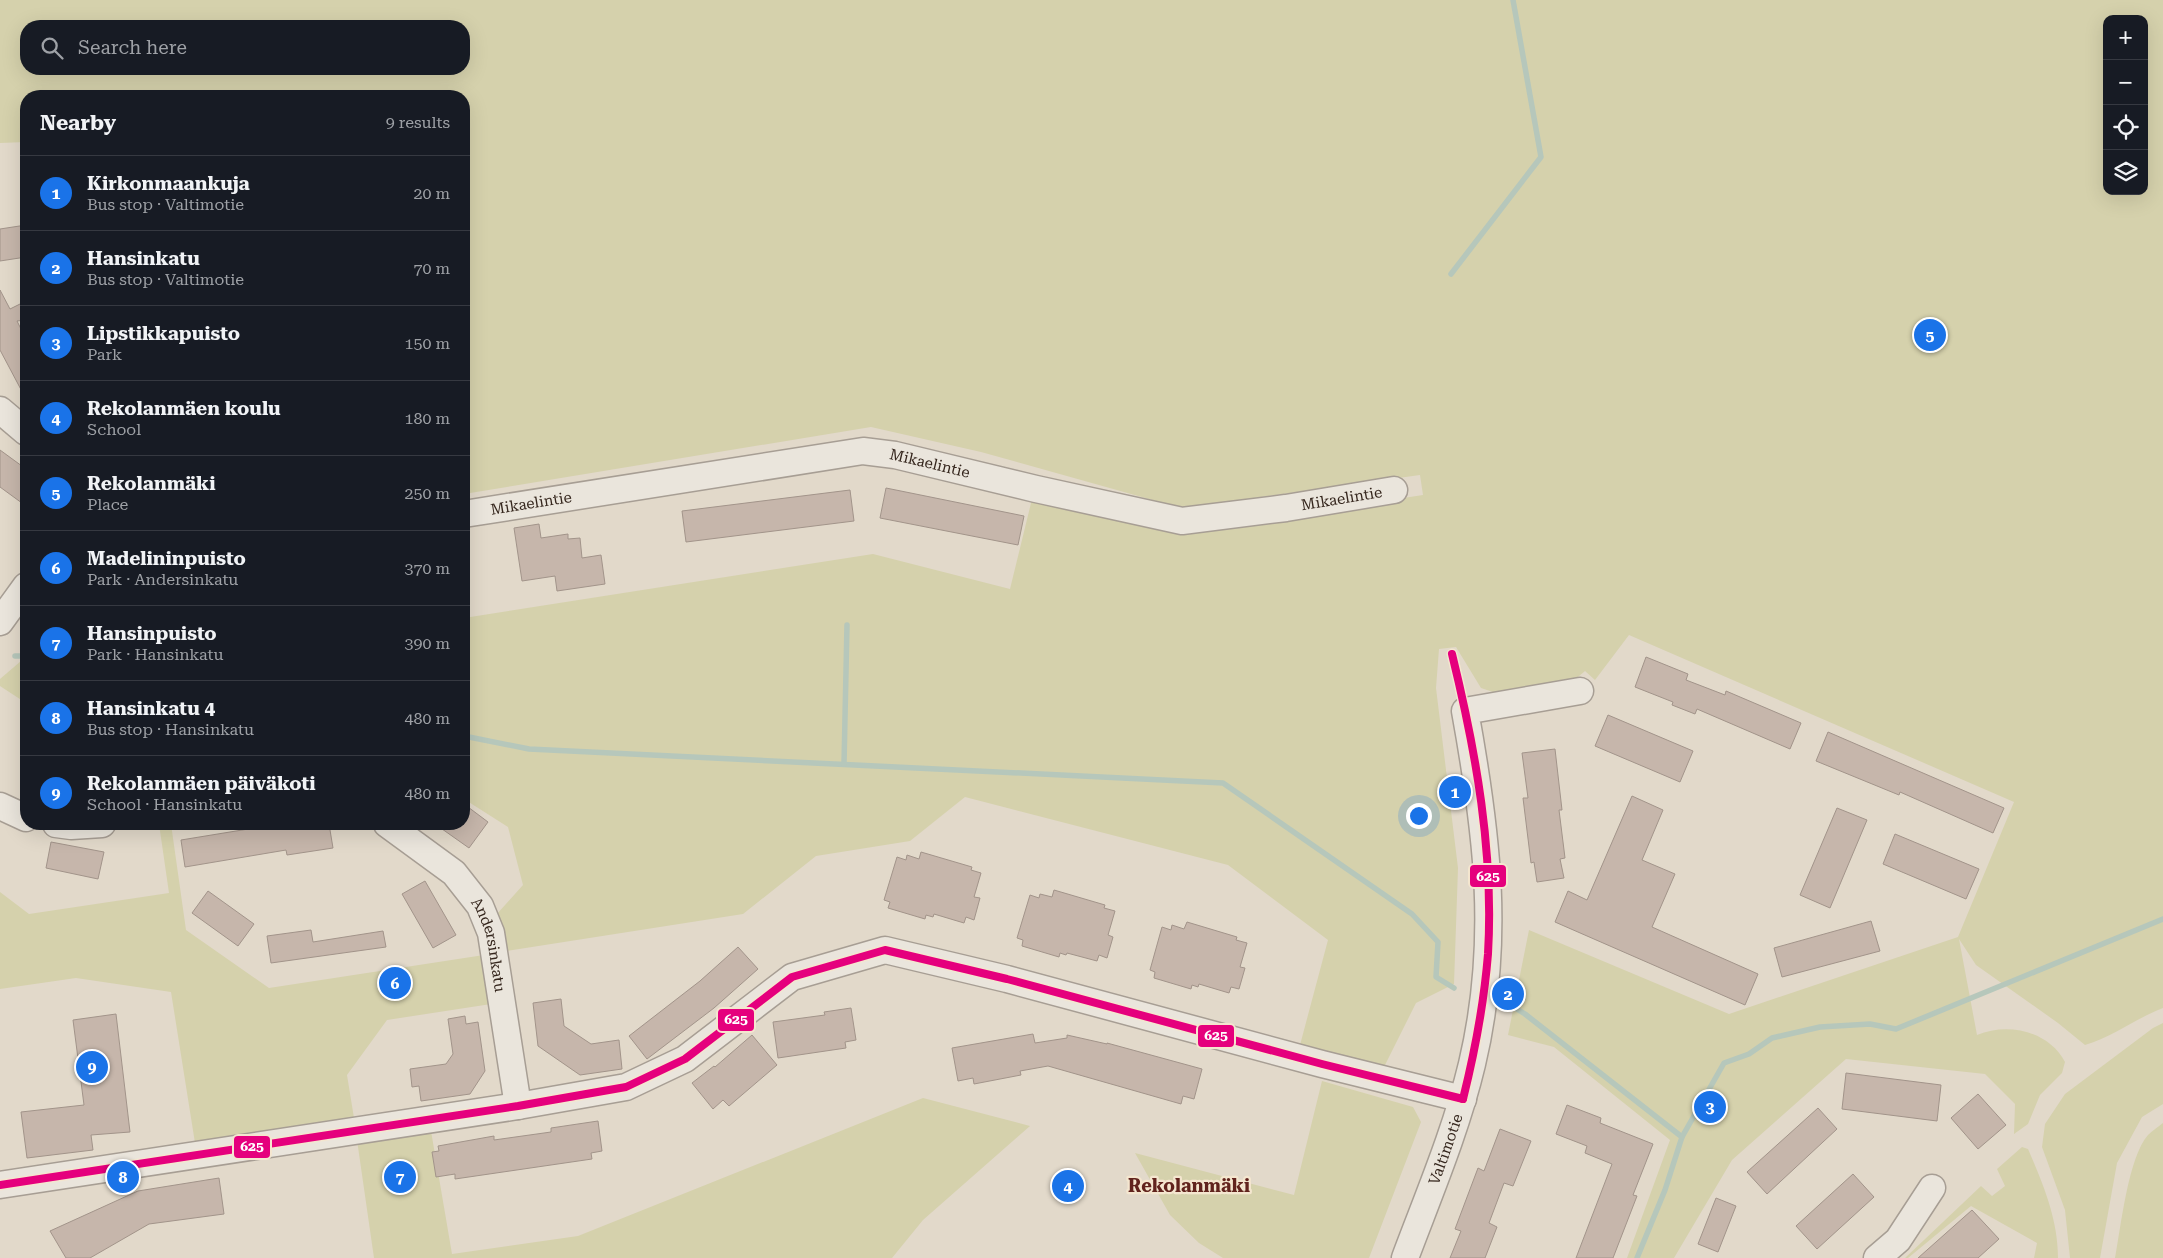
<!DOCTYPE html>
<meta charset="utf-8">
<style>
:root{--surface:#171b24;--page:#242831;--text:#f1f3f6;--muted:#9ea1a6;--line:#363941;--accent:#1a73e8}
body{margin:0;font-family:"Roboto Serif",serif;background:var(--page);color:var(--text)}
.controls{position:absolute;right:15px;top:15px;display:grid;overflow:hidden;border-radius:10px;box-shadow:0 5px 20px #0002}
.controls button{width:45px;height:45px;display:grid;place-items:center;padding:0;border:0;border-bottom:1px solid var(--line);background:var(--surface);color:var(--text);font:25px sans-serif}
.you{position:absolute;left:1418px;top:815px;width:18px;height:18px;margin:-12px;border:4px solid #fff;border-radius:50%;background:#1a73e8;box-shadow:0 0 0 8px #1a73e833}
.badge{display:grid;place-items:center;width:32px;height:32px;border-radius:50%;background:var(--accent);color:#fff;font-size:16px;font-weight:700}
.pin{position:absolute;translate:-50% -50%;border:2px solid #fff;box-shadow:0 1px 5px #0006}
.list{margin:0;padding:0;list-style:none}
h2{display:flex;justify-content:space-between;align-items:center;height:65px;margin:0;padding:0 20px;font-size:21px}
h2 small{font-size:16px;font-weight:400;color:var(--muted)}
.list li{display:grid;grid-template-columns:32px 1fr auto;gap:15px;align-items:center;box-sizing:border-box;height:75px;padding:0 20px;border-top:1px solid var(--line)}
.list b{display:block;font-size:19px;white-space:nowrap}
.list p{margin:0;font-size:16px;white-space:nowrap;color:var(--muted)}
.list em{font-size:16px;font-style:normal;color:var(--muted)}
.icon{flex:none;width:28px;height:28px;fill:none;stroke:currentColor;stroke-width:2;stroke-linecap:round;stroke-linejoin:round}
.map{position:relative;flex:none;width:2163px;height:1258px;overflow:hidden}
.search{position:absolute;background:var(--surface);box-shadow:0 5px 20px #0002;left:20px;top:20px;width:450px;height:55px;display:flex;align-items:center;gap:12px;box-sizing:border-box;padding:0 18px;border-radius:20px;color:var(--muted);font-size:19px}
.panel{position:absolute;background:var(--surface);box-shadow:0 5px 20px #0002;left:20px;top:90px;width:450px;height:740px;border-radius:20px}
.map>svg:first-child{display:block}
.green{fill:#d5d1ac;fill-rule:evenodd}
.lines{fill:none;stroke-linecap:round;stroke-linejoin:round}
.stream{stroke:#b6c7bb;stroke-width:5.5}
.building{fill:#c6b6ab;stroke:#a2948a}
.minor-casing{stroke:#a79e94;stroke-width:29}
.minor{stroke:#eae5dc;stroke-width:26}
.bus-1-casing{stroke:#f4e6cf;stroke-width:11}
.bus-1{stroke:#e5007d;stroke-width:8}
.labels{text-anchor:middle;stroke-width:4.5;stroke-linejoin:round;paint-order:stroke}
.street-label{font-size:15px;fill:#35261d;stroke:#f4e6cf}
.quarter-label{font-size:18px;font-weight:bold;fill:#61231d;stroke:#f4e6cf}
.line-badge{stroke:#f4e6cf;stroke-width:2}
.badge-label{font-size:14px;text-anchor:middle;font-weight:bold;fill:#fff}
</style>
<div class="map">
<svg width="2163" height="1258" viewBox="0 0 2163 1258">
<rect width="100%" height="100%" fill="#e2d9ca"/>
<g class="green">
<path d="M0,0H2163V1008C2135,1019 2114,1036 2085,1045L2058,1023L1976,965L1959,939L1977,1035C2008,1022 2049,1031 2065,1062L2062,1073L2040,1095L2028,1124L2014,1134L2015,1104L1985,1074L1846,1059L1732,1160L1674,1258H1627L1670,1140L1554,1047L1508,1035L1529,930L1729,1014L1958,937L2014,802L1629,635L1595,680L1585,671L1572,682L1499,694L1481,688L1456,647L1439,649L1436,688L1458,868L1454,984L1416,1003L1384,1067L1300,1045L1328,940L1228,865L965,797L910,841L816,856L743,914L506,951L496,915L523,885L508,827L464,799V618L873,554L1010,589L1032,499L1187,531L1423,495L1420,475L1181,508L981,452L871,427L464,494V96H26V142L0,143ZM2107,19H2144V191H2107ZM26,26H464V69H26Z"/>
<path d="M26,633V703L0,686V679L21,661Z"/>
<path d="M159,824H171L186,930L269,988L484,955L491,1004L387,1020L347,1075L354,1118L195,1143L171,992L76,978L0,989V892L29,914L169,893Z"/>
<path d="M2163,1023V1104L2142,1117L2117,1163L2100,1258H2070L2065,1210L2042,1147L2045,1124L2065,1094L2153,1028Z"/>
<path d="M1322,1081L1413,1107L1421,1122L1369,1258H1223L1199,1243L1170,1215L1135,1153L1294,1195Z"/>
<path d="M923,1098L1030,1126L923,1220L892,1258H374L357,1140L431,1131L452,1254L578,1236Z"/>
<path d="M2163,1123V1258H2115C2121,1227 2128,1158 2148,1135C2152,1131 2158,1127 2163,1123Z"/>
<path d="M2022,1147L2028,1149C2043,1184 2058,1219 2058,1258H2034L2037,1243L1971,1206L1908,1258H1905L1981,1186L1992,1196L2005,1186L1997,1169Z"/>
</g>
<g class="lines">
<g class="stream">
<path d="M1451,274L1541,157L1513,0"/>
<path d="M15,656H26"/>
<path d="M464,736L529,749L1223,783L1412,914L1438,942L1436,977L1454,988"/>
<path d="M844,764L847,625"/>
<path d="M1509,1004L1525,1014L1682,1137L1665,1190L1637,1258"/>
<path d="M1682,1137L1724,1063L1749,1054L1772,1038L1820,1027L1870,1024L1896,1029L2163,919"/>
</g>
</g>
<g class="building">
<path d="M26,225V257L0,261V229Z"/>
<path d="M0,290L10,309L26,301V320L17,321L26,339V399L0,350Z"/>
<path d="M0,450L26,469V506L0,487Z"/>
<path d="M886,488L1024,516L1018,545L880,518Z"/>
<path d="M850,490L854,521L686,542L682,511Z"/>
<path d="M539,524L541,538L568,534V539L580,538L582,558L601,555L605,584L557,591L555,576L522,581L514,528Z"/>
<path d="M1646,657L1688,674L1686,680L1725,695L1726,691L1801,723L1790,749L1697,709L1695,714L1672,705L1673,702L1635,687Z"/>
<path d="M1608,715L1693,751L1680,782L1595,746Z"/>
<path d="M1828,732L2004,808L1993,833L1900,792L1899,795L1816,761Z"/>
<path d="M1555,749L1562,810H1559L1565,858L1560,859L1564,878L1537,882L1534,862L1531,863L1523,798H1528L1522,753Z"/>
<path d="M1632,796L1663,810L1642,860L1675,874L1652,927L1758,974L1745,1005L1555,922L1568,891L1587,900Z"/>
<path d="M464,804L488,822L469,848L435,824H464Z"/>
<path d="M1837,808L1867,820L1830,908L1800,895Z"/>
<path d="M279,824H283L284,828L311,824H329L333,848L287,855L286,850L185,867L181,840Z"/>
<path d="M1895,834L1979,869L1966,899L1883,864Z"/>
<path d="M51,842L104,852L98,879L46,868Z"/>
<path d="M921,852L972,867L971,870L981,873L974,897L980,898L974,920L966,917L964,923L934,914L933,917L926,915L925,919L888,908L890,902L884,900L897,857L906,860L907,855L919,859Z"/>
<path d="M425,881L456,935L433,948L402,894Z"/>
<path d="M1054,890L1105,905L1104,908L1115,911L1108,935L1113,937L1107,958L1099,955L1097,961L1067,953L1066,955L1060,953L1059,957L1022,946L1023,940L1017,938L1030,895L1039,898L1040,894L1052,897Z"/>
<path d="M208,891L254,924L238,946L192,913Z"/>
<path d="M1871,921L1880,951L1782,977L1774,948Z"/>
<path d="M1187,922L1237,937L1236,940L1247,943L1240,967L1245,968L1239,989L1231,987L1229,993L1199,984L1198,987L1192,985L1191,989L1154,978L1155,972L1150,970L1162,927L1171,930L1172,925L1184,929Z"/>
<path d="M311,930L313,942L383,931L386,947L271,963L267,936Z"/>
<path d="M738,947L758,969L714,1008L647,1059L629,1036L700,981Z"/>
<path d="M561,999L564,1026L591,1044L619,1040L622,1069L580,1075L538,1046L533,1003Z"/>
<path d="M851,1008L856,1040L845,1042L846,1048L778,1058L773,1022L825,1015L824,1012Z"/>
<path d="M116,1014L130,1132L91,1135L93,1150L27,1158L21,1112L84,1105L73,1020Z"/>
<path d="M465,1016L466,1024L478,1022L485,1071L470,1094L421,1101L419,1086L412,1087L410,1069L446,1064L453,1054L448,1019Z"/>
<path d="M1033,1034L1035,1043L1067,1038V1035L1107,1044V1043L1202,1069L1194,1099L1183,1096L1181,1104L1048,1066L1020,1071L1021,1075L974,1084L973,1078L958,1081L952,1048Z"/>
<path d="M752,1035L777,1065L729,1106L723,1100L713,1109L692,1083L714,1066L715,1067Z"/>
<path d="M1846,1073L1941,1085L1937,1121L1842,1109Z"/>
<path d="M1978,1094L2006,1125L1978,1149L1951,1118Z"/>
<path d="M1567,1105L1601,1118L1600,1123L1653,1144L1633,1195L1637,1196L1613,1258H1576L1612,1164L1585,1153L1587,1146L1556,1134Z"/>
<path d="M1818,1108L1837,1129L1767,1194L1747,1172Z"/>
<path d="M598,1121L602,1151L591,1153L592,1159L455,1179V1174L436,1177L432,1152L439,1151L438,1146L494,1136V1140L551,1132V1128Z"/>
<path d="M1500,1129L1531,1141L1513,1186L1504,1183L1489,1223L1497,1227L1485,1258H1450L1461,1231L1455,1229L1478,1168L1484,1171Z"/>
<path d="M1853,1174L1874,1197L1817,1249L1796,1226Z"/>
<path d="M219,1178L224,1214L149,1224L90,1258H66L50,1231L138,1191Z"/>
<path d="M1716,1198L1736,1206L1718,1252L1698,1244Z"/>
<path d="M1972,1210L1999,1239L1978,1258H1918Z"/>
</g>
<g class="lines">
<g class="minor-casing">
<g id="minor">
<path d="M0,410L26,432"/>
<path id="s1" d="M464,514L863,451L895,455L1036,489L1182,521L1286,508L1394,490"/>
<path d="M0,622L26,586"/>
<path d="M0,806L26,818"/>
<path d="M56,824L71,826L102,824"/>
<path id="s2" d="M387,824L454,873L480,906L491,933L518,1106"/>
<path d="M0,1185L518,1106L626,1087L685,1059L792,977L885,950L1007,979L1322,1064L1463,1099"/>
<path id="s3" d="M1405,1258C1429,1194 1456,1131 1472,1064C1501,942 1487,832 1465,711L1580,691"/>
<path d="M1877,1258L1898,1240L1932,1188"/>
</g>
</g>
<use href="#minor" class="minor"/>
<g class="bus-1-casing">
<g id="bus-1">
<path d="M1452,654C1476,752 1494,852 1488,954C1484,1003 1475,1051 1463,1099"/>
<path d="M0,1185L518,1106L626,1087L685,1059L792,977L885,950L1007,979L1322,1064L1463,1099"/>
</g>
</g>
<use href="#bus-1" class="bus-1"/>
</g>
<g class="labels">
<g class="street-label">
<text dy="5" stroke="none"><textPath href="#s1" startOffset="472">Mikaelintie</textPath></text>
<text dy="5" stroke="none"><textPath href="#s1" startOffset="892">Mikaelintie</textPath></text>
<text dy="5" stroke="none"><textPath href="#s1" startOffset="68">Mikaelintie</textPath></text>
<text dy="5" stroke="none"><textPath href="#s2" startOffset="165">Andersinkatu</textPath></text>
<text dy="5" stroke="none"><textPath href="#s3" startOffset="116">Valtimotie</textPath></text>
</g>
<g class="quarter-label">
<text x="1189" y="1192">Rekolanmäki</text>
</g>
</g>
<g class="line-badge">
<rect x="1469" y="864" width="38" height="24" rx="5" fill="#e5007d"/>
<rect x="717" y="1008" width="38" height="24" rx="5" fill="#e5007d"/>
<rect x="1197" y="1024" width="38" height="24" rx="5" fill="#e5007d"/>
<rect x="233" y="1135" width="38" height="24" rx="5" fill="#e5007d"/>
</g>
<g class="badge-label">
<text x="1488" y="881">625</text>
<text x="736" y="1024">625</text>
<text x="1216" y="1040">625</text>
<text x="252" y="1151">625</text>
</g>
</svg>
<div class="controls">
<button>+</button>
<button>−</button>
<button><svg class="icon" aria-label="locate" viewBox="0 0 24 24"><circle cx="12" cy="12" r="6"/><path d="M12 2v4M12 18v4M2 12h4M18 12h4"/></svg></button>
<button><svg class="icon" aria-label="layers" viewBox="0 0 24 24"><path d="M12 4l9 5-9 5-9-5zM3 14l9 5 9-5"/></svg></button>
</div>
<div class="you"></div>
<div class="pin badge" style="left:1455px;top:792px">1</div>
<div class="pin badge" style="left:1508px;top:994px">2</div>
<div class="pin badge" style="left:1710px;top:1107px">3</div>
<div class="pin badge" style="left:1068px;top:1186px">4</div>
<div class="pin badge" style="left:1930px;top:335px">5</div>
<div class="pin badge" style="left:395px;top:983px">6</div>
<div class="pin badge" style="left:400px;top:1177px">7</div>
<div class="pin badge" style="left:123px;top:1177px">8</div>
<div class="pin badge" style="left:92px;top:1067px">9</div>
<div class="search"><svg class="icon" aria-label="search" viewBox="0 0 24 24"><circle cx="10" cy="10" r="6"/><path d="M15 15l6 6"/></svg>Search here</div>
<section class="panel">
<h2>Nearby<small>9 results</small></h2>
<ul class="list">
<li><span class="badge">1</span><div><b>Kirkonmaankuja</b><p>Bus stop · Valtimotie</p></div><em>20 m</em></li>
<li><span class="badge">2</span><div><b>Hansinkatu</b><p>Bus stop · Valtimotie</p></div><em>70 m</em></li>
<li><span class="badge">3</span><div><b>Lipstikkapuisto</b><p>Park</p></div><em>150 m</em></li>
<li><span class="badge">4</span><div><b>Rekolanmäen koulu</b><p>School</p></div><em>180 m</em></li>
<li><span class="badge">5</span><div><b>Rekolanmäki</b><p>Place</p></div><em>250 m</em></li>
<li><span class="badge">6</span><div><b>Madelininpuisto</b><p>Park · Andersinkatu</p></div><em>370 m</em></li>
<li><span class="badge">7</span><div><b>Hansinpuisto</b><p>Park · Hansinkatu</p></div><em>390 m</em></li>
<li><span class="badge">8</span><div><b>Hansinkatu 4</b><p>Bus stop · Hansinkatu</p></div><em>480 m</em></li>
<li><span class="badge">9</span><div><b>Rekolanmäen päiväkoti</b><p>School · Hansinkatu</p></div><em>480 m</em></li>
</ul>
</section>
</div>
